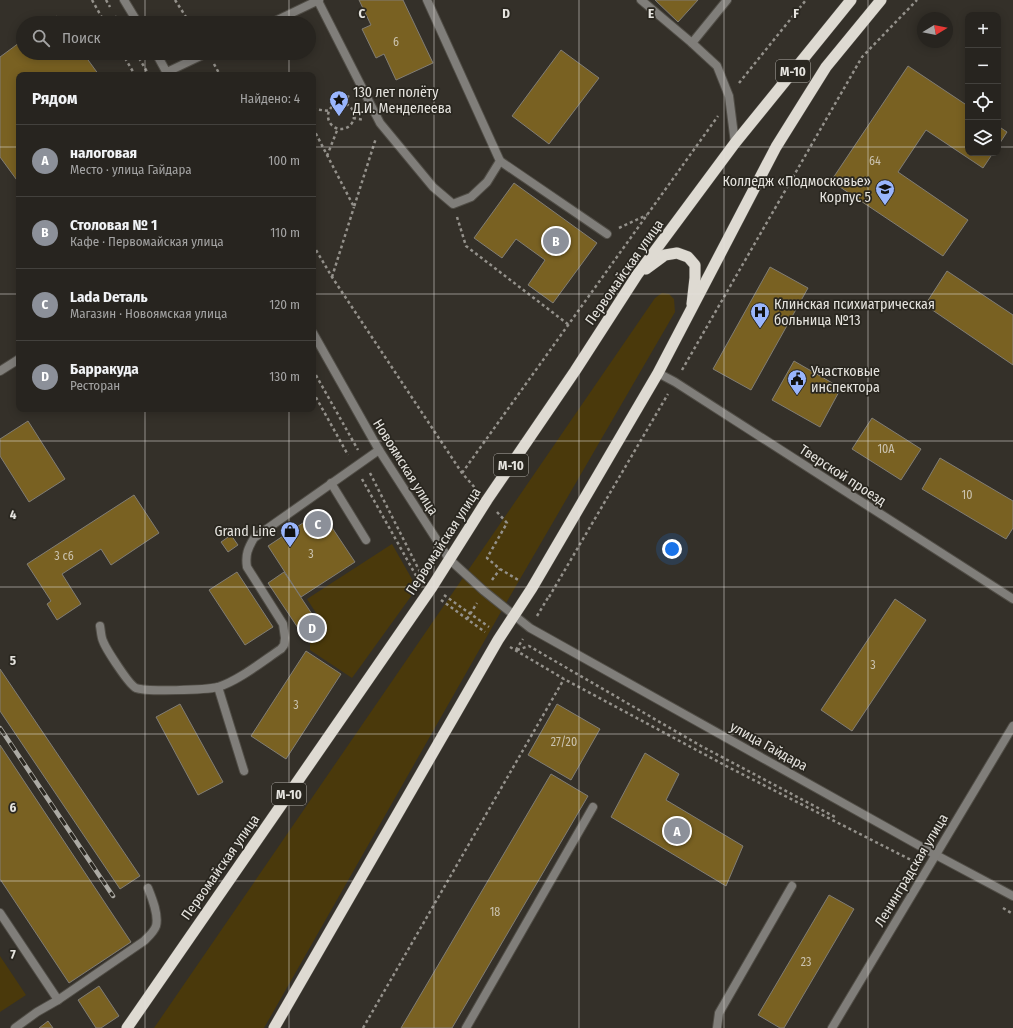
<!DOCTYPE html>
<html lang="ru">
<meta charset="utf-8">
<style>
:root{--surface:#27241f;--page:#2f2c28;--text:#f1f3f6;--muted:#a4a4a4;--line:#43413d;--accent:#8c9099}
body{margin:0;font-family:"Fira Sans Condensed",sans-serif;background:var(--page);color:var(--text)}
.controls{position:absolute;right:12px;top:12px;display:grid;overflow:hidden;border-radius:8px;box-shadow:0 2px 10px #0003}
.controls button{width:36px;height:36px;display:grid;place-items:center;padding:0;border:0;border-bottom:1px solid var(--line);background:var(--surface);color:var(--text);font:20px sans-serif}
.compass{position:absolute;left:917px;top:12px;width:36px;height:36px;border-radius:50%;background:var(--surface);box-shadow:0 2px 10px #0003;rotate:80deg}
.you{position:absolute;left:672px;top:549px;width:14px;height:14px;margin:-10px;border:3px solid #fff;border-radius:50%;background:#1a73e8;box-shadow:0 0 0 6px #1a73e833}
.badge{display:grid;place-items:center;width:26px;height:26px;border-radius:50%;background:var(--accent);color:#fff;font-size:13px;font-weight:700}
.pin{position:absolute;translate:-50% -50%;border:2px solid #fff;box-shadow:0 1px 4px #0006}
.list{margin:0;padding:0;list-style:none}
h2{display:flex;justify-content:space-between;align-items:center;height:52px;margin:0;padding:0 16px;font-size:17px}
h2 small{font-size:13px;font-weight:400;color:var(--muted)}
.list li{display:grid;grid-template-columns:26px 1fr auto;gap:12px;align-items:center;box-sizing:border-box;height:72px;padding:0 16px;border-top:1px solid var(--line)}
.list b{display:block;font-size:15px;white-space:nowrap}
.list p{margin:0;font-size:13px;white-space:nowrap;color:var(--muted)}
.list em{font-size:13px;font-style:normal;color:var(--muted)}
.icon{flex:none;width:22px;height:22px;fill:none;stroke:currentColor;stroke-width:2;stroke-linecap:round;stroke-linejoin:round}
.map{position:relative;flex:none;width:1013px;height:1028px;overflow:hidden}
.search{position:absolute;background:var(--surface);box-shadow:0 2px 10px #0003;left:16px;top:16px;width:300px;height:44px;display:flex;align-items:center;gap:10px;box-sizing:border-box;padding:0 14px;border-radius:22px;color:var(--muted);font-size:15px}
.panel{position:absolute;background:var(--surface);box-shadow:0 2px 10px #0003;left:16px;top:72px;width:300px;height:340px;border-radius:8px}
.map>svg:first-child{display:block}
.green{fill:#4a390b}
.building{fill:#796122;stroke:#817d75}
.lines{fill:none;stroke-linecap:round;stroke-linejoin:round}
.service-casing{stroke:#504d46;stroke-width:10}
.minor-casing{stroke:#504d46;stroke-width:10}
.tertiary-casing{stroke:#504d46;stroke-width:10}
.trunk-casing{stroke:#504d46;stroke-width:12}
.path{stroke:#94918b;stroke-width:2.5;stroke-dasharray:3 3;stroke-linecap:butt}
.service{stroke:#807e7a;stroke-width:8}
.minor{stroke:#807e7a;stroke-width:8}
.tertiary{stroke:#807e7a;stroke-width:8}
.trunk{stroke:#dedad2;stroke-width:11}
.rail-casing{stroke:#acaaa4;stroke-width:4.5}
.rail{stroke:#2a2720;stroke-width:3;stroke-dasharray:9;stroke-linecap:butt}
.grid{fill:none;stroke:#e6e4df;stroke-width:1;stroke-opacity:0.55}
.labels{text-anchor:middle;stroke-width:3.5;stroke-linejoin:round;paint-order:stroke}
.number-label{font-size:12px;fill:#cbc3b0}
.shield{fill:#2a2720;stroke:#aeaba6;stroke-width:1}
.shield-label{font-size:13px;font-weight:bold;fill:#e6e4df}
.poi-label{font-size:14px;fill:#e6e4df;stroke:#2a2720;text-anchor:start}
.street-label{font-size:14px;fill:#e6e4df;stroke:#2a2720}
.grid-label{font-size:13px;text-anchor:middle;font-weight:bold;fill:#e6e4df;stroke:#2a2720;stroke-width:3.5;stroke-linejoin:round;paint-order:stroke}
</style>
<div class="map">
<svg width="1013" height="1028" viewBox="0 0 1013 1028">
<rect width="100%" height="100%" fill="#343029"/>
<g class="green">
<path d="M662,293L669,294L674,299L675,312L498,617L264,1028H154L655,298Z"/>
<path d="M392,544L417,588L352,678L310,650V642L327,630L307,599Z"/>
<path d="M0,956L26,995L0,1012Z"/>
</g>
<g class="building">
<path d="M359,0H403L433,63L396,80L384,54L376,58L362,29L371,25Z"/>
<path d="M655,0H698L678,22Z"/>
<path d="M57,16L62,23H47Z"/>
<path d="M23,40V53H83L99,75H19V183L0,157V57Z"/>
<path d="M561,50L599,78L549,144L512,116Z"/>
<path d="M908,66L968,106V153H993L983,168L926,130L898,172L968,220L943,256L831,181Z"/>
<path d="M998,126L1007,132L998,146Z"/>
<path d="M514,183L597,243L553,303L528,285L545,260L516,239L502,258L474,238Z"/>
<path d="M770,267L808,288L751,390L713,369Z"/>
<path d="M947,271L1013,315V365L925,305Z"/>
<path d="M794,361L841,388L820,427L772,400Z"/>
<path d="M872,418L921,449L901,480L852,449Z"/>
<path d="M28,421L65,479L29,502L0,456V439Z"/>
<path d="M940,458L1013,501V528L1006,539L922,489Z"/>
<path d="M134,495L159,533L111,565L101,549L62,574L81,604L57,620L47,604L51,601L27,564Z"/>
<path d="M321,511L355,562L301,597L268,546Z"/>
<path d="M231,535L238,545L228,552L221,542Z"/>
<path d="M237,572L273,627L245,645L209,590Z"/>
<path d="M284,572L322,629L306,640L268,583Z"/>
<path d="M895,599L926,620L852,731L821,710Z"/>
<path d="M306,651L341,674L286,759L251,736Z"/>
<path d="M0,669L140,876L120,889L0,711Z"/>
<path d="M180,704L223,782L198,795L156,717Z"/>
<path d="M557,704L600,729L571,780L528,755Z"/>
<path d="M0,745L131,942L69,983L0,879Z"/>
<path d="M645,753L679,774L666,800L743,846L726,886L611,817Z"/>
<path d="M551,774L588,796L452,1028H401Z"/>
<path d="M829,895L854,909L784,1028H780L758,1015Z"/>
<path d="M99,986L119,1016L101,1028H96L78,1000Z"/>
<path d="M48,1021L53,1028H39Z"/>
</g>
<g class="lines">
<g class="service-casing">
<g id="service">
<path d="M641,0L692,43L717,66L729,96L735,143"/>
<path d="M318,1L380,123L433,187L453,204L471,197L487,182L500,161L427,0"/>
<path d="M271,23L319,0"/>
<path d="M692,43L727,0"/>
<path d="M167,72L207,53"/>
<path d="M500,161L607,234"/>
<path d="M0,371L19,359"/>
<path d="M331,483L366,540"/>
<path d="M100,626C101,631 101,637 103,641C106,649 129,685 136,688C146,692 206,690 218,687C238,681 263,661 281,649L284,645L285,638L283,624L247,567C245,555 248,548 254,538L379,450"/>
<path d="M218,687L244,771"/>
<path d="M0,913L58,1000"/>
<path d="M15,1028L37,1012L58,1000L144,941C148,937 154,932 156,926C159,915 152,898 148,888"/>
<path d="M466,1028L593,807"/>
<path d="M717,1028L719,1013L792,886"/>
</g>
</g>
<g class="minor-casing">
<g id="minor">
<path d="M658,373L675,382L1013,599"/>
<path d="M449,559L484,591L530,628L936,855L1013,896"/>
<path d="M832,1028L1013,726"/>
</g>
</g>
<g class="tertiary-casing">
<g id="tertiary">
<path d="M124,0L138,23"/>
<path d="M156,53L168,75"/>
<path d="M313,333L379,450L449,559"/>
</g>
</g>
<g class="trunk-casing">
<g id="trunk">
<path d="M646,269L665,255L677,253L688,257L695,265V278L692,304"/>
<path d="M127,1028L432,587L487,500L575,371L637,275L735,143L851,0"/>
<path d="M274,1028L498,640L532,588L658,373L776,147L826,67L881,0"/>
</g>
</g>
<g class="path">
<path d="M92,0L105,23"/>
<path d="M106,0L110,7"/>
<path d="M175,0L190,23"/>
<path d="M115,16L119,23"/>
<path d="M122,53L135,75"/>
<path d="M136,53L149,75"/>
<path d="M214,64L220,75"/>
<path d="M739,83L806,0"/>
<circle cx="341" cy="116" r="13"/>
<path d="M346,104L349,93"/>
<path d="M313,109L329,111"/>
<path d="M353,118L364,120"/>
<path d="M313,128L354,207L376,138"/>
<path d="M327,156L338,128"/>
<path d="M457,217L466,246L569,325"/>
<path d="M619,228L647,215"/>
<path d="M313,245L332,277L462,473L476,489"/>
<path d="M332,277L354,207"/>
<path d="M313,370L358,450"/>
<path d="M682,370L862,57L917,0"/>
<path d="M313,392L348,455"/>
<path d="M370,473L422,576"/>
<path d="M462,473L718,116"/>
<path d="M362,479L419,581"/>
<path d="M497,512L507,523L487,558L500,569L520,581"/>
<path d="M492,580L500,569"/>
<path d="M444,595L489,627"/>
<path d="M549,597L668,394"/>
<path d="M441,600L485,632"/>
<path d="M537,616L549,596"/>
<path d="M467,619L477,603"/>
<path d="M510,647L564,679L730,768L915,862"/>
<path d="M516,650L523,639"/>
<path d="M517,650L529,646L701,746L837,818"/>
<path d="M1003,908L1013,914"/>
<path d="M363,1028L564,679"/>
</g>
<use href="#service" class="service"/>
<use href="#minor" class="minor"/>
<use href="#tertiary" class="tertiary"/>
<use href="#trunk" class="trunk"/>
<g class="rail-casing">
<path id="rail" d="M0,728L113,896"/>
</g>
<use href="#rail" class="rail"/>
</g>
<path class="grid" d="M145,0V23M289,0V23M434,0V1028M579,0V1028M724,0V1028M868,0V1028M145,53V75M289,53V75M0,147H19M313,147H968M998,147H1013M0,294H19M313,294H1013M145,409V1028M289,409V1028M0,441H1013M0,587H1013M0,734H1013M0,881H1013"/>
<defs>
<g id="sight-pin" transform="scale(1)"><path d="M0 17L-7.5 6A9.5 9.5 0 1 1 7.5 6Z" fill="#99b5fd" stroke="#2a2720"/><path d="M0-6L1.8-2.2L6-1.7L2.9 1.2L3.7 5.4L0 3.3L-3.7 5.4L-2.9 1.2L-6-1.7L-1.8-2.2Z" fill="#111"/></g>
<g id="university-pin" transform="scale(1)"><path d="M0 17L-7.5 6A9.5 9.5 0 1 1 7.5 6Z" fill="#99b5fd" stroke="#2a2720"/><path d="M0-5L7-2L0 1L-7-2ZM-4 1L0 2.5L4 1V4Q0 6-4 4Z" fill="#111"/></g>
<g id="hospital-pin" transform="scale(1)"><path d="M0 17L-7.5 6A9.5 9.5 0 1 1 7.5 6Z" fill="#99b5fd" stroke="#2a2720"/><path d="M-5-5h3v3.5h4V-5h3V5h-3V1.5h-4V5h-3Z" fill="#111"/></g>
<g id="civic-pin" transform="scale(1)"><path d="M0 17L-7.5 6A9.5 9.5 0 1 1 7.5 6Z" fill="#99b5fd" stroke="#2a2720"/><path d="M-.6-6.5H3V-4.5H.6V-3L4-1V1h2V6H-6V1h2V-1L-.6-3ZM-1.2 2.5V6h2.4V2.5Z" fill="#111"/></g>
<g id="shop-pin" transform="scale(1)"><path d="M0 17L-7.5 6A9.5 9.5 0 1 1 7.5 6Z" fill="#99b5fd" stroke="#2a2720"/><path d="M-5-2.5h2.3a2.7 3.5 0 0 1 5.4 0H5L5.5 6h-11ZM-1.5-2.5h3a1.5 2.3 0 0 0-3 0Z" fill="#111"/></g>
</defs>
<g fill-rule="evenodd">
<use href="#sight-pin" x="339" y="100"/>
<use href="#university-pin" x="885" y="189"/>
<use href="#hospital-pin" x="760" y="312"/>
<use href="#civic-pin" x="797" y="379"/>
<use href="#shop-pin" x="290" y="531"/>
</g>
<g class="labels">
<g class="number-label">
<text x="396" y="46">6</text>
<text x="875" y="165">64</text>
<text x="886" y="453">10А</text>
<text x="967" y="499">10</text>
<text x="311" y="558">3</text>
<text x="64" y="560">3 с6</text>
<text x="873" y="669">3</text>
<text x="296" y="709">3</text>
<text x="564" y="746">27/20</text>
<text x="495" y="916">18</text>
<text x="806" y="966">23</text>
</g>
<g class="shield">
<rect x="776" y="60" width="34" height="22" rx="3"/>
<rect x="494" y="454" width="34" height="22" rx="3"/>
<rect x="272" y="783" width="34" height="22" rx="3"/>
</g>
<g class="shield-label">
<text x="793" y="76">М-10</text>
<text x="511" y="470">М-10</text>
<text x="289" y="799">М-10</text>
</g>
<g class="poi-label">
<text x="353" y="97">130 лет полёту<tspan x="353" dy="16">Д.И. Менделеева</tspan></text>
<text x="871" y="186" text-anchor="end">Колледж «Подмосковье»<tspan x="871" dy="16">Корпус 5</tspan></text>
<text x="774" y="309">Клинская психиатрическая<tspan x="774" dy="16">больница №13</tspan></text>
<text x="811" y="376">Участковые<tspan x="811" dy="16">инспектора</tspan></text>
<text x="276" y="536" text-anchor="end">Grand Line</text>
</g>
<g class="street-label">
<text transform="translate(624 272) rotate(-55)" y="5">Первомайская улица</text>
<text transform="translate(406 467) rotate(58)" y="5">Новоямская улица</text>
<text transform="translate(843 475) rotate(33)" y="5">Тверской проезд</text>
<text transform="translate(443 541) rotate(-57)" y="5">Первомайская улица</text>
<text transform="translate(769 746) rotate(29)" y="5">улица Гайдара</text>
<text transform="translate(220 867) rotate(-55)" y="5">Первомайская улица</text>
<text transform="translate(911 870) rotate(-59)" y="5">Ленинградская улица</text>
</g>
</g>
<g class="grid-label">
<text x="362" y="18">C</text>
<text x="506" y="18">D</text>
<text x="651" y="18">E</text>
<text x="796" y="18">F</text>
<text x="13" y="519">4</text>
<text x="13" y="665">5</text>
<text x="13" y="812">6</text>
<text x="13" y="959">7</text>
</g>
</svg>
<div class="controls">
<button>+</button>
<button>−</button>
<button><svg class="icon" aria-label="locate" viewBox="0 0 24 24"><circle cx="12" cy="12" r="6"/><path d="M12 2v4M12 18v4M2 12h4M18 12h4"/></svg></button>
<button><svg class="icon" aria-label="layers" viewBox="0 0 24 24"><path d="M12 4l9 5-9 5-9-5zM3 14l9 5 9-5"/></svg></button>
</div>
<svg class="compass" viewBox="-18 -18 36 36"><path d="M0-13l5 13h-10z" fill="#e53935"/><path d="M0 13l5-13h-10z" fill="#a4a4a4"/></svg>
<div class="you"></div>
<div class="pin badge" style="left:677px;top:831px">A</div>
<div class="pin badge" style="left:556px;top:241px">B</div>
<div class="pin badge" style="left:318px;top:524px">C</div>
<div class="pin badge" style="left:312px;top:628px">D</div>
<div class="search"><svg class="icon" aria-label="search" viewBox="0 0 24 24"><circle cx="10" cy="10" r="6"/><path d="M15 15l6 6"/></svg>Поиск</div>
<section class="panel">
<h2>Рядом<small>Найдено: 4</small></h2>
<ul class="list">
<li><span class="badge">A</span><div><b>налоговая</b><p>Место · улица Гайдара</p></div><em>100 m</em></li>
<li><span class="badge">B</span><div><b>Столовая № 1</b><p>Кафе · Первомайская улица</p></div><em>110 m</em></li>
<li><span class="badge">C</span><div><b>Lada Dеталь</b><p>Магазин · Новоямская улица</p></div><em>120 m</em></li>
<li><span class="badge">D</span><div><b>Барракуда</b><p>Ресторан</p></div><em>130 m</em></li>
</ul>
</section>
</div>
